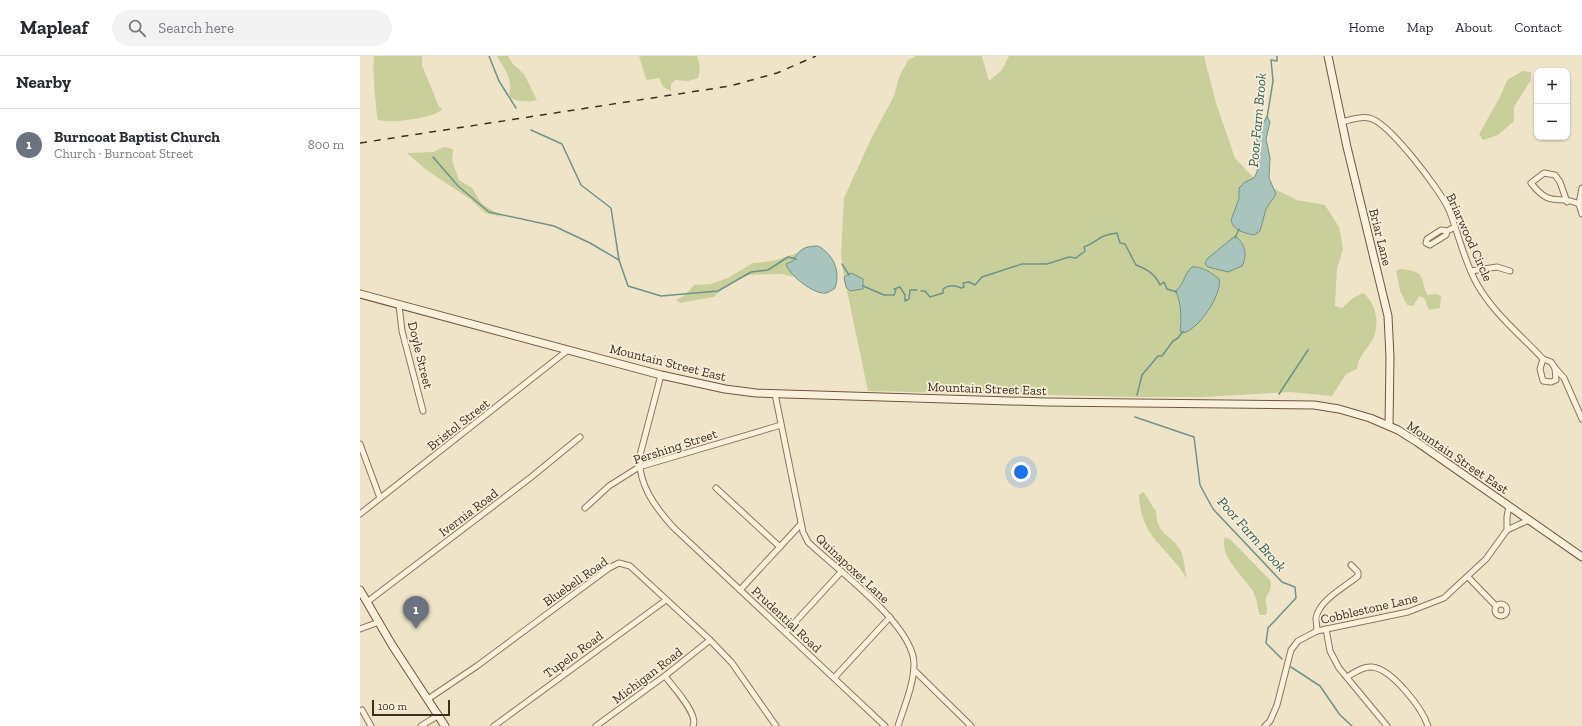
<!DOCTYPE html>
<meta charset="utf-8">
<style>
:root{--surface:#fff;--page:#f2f2f3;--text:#2b2b33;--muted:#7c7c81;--line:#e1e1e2;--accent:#111827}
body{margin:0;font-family:"Zilla Slab",serif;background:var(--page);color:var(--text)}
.controls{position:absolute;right:12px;top:12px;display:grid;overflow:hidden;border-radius:8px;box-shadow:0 1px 3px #0004}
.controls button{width:36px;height:36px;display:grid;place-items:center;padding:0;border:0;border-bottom:1px solid var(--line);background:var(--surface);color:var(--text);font:20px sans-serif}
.scale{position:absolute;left:12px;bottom:10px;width:78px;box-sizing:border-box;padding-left:4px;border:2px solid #3d2e20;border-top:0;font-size:11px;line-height:14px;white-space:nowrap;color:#3d2e20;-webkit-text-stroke:3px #f7eed8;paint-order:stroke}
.you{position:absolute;left:661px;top:416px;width:14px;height:14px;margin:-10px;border:3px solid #fff;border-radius:50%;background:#1a73e8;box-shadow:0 0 0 6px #1a73e833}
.badge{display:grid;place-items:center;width:26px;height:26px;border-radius:50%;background:var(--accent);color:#fff;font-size:13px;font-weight:700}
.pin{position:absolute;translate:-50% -33px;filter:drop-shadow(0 1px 2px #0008)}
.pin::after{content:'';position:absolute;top:21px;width:14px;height:12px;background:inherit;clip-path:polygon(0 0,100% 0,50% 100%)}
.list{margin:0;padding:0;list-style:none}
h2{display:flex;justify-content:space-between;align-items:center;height:52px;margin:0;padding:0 16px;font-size:17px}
h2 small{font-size:13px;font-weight:400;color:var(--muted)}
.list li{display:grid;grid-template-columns:26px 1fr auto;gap:12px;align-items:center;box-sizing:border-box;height:72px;padding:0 16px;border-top:1px solid var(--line)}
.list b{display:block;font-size:15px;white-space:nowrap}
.list p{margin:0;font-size:13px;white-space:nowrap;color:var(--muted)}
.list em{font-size:13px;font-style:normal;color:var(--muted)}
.icon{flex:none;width:22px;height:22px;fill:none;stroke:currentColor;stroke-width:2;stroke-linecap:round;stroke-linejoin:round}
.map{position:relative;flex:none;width:1222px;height:670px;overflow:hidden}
header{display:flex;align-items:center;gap:24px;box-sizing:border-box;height:56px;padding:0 20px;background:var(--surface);border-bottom:1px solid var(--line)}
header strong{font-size:19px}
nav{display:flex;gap:22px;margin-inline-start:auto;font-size:14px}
.search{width:280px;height:36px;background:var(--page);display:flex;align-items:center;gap:10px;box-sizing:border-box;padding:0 14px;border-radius:22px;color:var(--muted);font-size:15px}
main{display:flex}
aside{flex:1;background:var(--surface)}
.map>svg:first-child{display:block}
.green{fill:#c9cf9b}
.water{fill:#a9c4bc;stroke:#6f938a}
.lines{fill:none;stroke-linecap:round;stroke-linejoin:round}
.stream{stroke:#6f938a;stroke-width:1.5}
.street-casing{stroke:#8d765c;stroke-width:7}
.secondary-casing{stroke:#6f573f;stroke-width:9}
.street{stroke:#faf1dc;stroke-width:5}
.secondary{stroke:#faf1dc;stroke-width:7}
.rail{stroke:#3d2e20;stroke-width:1.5;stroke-dasharray:7 7;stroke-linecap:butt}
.labels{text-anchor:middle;stroke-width:3.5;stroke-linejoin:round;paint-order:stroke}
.street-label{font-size:13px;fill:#3d2e20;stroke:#f7eed8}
.water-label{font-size:14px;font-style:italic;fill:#2f5d5a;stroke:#f7eed8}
</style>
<header>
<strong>Mapleaf</strong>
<div class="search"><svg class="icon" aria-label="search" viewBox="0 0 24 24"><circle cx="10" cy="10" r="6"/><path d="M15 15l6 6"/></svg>Search here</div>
<nav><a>Home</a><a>Map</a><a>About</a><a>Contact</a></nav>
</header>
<main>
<aside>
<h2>Nearby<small></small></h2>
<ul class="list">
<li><span class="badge" style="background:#6b7280">1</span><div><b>Burncoat Baptist Church</b><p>Church · Burncoat Street</p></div><em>800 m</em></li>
</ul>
</aside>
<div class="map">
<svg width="1222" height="670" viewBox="0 0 1222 670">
<rect width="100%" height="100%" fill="#f0e4c8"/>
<g class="green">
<path d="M14,0H62V9L79,51L82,53C77,62 25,69 17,63C16,42 12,20 14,0Z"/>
<path d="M137,0H148L153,8L164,18L177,44C171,46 155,46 150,41C148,37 151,33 150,28C149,18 142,9 137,0Z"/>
<path d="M279,0H337C340,8 341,14 338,22L328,25L315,24L311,28V35L303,31L299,22L288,24L286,23Z"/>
<path d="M556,0H622L629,25L642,14L649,0H844L856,47L875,102L894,122L915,133L937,144L965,149L979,171L983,193L977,213L975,250L982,252L993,242L1003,237C1016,246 1020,268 1013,283C1007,294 998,300 997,313L986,318L972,340L930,336L845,341H776L508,335L484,221L481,198L484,142L511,83L534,40L539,21L548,4Z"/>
<path d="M1163,15L1171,16V24L1154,51V65L1138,79L1123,84L1119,78L1140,41L1147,24Z"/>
<path d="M84,91L93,93L92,105L99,124L112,132L122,148L143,161L125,157L110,143L65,113L47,97L73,96Z"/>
<path d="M437,197L433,205L430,206L429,213L434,221L422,218L388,219L365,230L354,241L320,247L316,244L325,239L334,229L351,228L368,222L393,207L413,205Z"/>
<path d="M1040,213C1066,216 1059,218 1067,239L1076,238L1081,240L1080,252L1069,254L1064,242L1059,240L1053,250L1047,249L1040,235L1036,215Z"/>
<path d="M783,436C789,442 790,448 796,455C797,481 810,476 821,495C824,503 825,515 827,523C807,489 781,484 779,439Z"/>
<path d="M865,481L871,484L910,524C913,532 908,536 906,543C905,549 909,553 906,559H900C897,552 897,542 893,535C884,521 858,499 865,481Z"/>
</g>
<g class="water">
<path d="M907,60L910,66L906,83L910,102L909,122L916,138L906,153L900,175L894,179C885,177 873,175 871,164L879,143V132L885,126L894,122L897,116L898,109L896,94L897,80Z"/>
<path d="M875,180C885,187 888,199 882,210L868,216L848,211L845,208L847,203Z"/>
<path d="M458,190C473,198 481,215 475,232C472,234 470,236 466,237C454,239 429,219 426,208L433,205C439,193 445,190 458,190Z"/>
<path d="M832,211C842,210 852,217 859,223C863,238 837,276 822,277L820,275C822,266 821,242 815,235C824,230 824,217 832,211Z"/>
<path d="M491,217L503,223V233L490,235L486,231L484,221Z"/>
</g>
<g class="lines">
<g class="stream">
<path d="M129,0L139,25L156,52"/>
<path d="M907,62L913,25L911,4L917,5V0"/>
<path d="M171,74L202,88L221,129L251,152L259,204L268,230L301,240L358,235L391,216L408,214L428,201L436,203"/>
<path d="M73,101L98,130L129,156L194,170L230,187L259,204"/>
<path d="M875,182L879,173"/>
<path d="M482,208L489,219"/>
<path d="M503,230L524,239H534L536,234L534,233L540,231L545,239V245L549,243L550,234H557"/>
<path d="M561,235H565L570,241L583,237V233C588,229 595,229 601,232L604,231L603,227L609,226L615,229L622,221L662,208H687L709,201L716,202L725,195L724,191C738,186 738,179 757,177L760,187L765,188L776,209C787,213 795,218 800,229L804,226L807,233L817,236"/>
<path d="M919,338L948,294"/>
<path d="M777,339L782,319L798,300H802L813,285L818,282L823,275"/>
<path d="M775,361L834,381L840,429L853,453L922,526L935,531L936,542L908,572L906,587L922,603"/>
<path d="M931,611L960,630L980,659L992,670"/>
</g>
<g class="street-casing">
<g id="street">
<path d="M982,66C990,64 1001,60 1009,62C1028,65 1081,135 1089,154C1099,179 1104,205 1117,228C1134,258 1160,278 1183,303L1180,313L1183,325L1191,326L1196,324L1195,312L1204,322L1222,363"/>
<path d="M1207,146L1200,126L1195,119L1184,117L1171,127C1192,154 1198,137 1219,148L1222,132"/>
<path d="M1219,148L1222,158"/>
<path d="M1087,175L1086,179L1070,189L1066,187L1067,183L1081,174L1087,175L1095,171"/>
<path d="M1111,215L1137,211L1150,215"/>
<path d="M39,249L42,275L63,355"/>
<path d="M1183,303L1191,306L1195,312"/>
<path d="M301,319L280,399C277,427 295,451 313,471L525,670"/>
<path d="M415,338L443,476L448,486C476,513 554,569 554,608C554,628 544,651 538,670"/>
<path d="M0,388L20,442"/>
<path d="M356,432L420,491"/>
<path d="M225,452L249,430L279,411L421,369"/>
<path d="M0,458L208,294"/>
<path d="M1147,474V461L1149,450"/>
<path d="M1108,521L1136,550"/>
<path d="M380,534L441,468"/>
<path d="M7,546L170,422L220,381"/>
<circle cx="1141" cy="554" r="6"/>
<path d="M0,573L19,566"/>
<path d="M966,573L970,595L979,612L1027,670"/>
<path d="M957,575C957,571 956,566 956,562C959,544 985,531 998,520V516L991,509"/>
<path d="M426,576L481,516"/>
<path d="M554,614L611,670"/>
<path d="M305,620C312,630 339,658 333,670"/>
<path d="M987,621C994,617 1003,610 1012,611C1032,613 1062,652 1068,670"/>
<path d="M474,622L530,561"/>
<path d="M68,643L117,610L249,512L259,507L270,510L348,582L372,607L416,670"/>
<path d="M2,654L11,670"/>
<path d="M61,670L79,659"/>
<path d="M134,670L306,544"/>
<path d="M236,670L306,619L350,584"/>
<path d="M905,670L910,665L917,649L931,594L938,585L957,575L1048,556L1084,542L1126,503L1147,474L1169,464"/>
</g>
</g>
<g class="secondary-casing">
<g id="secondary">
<path d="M968,0L987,91L1028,260L1030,301L1029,370"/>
<path d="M0,238L301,319L365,333L396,337L686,346L954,349L979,353L1010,362L1038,374L1057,386L1222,501"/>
<path d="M0,534L32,589L85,670"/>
</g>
</g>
<use href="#street" class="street"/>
<use href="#secondary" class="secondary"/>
<path class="rail" d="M0,87L370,30L417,17L456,0"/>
</g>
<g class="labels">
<g class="street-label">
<text transform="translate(1021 181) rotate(76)" y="5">Briar Lane</text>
<text transform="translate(1110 181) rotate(66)" y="5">Briarwood Circle</text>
<text transform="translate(61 299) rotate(76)" y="5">Doyle Street</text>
<text transform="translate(308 306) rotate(14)" y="5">Mountain Street East</text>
<text transform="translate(627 332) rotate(2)" y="5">Mountain Street East</text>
<text transform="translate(98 368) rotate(-38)" y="5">Bristol Street</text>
<text transform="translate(315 390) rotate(-18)" y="5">Pershing Street</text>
<text transform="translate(1098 401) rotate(34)" y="5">Mountain Street East</text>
<text transform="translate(108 456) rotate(-37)" y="5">Ivernia Road</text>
<text transform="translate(493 512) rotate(43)" y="5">Quinapoxet Lane</text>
<text transform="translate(215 525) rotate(-35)" y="5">Bluebell Road</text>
<text transform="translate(1009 552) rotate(-13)" y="5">Cobblestone Lane</text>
<text transform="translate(427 563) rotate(43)" y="5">Prudential Road</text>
<text transform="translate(213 598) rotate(-36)" y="5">Tupelo Road</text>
<text transform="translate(287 619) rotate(-37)" y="5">Michigan Road</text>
</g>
<g class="water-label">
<text transform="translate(897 64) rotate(-85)" y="5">Poor Farm Brook</text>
<text transform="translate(892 478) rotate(48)" y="5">Poor Farm Brook</text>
</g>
</g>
</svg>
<div class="controls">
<button>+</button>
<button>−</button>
</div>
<div class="scale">100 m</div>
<div class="you"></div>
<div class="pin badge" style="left:56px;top:573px;background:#6b7280">1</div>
</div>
</main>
